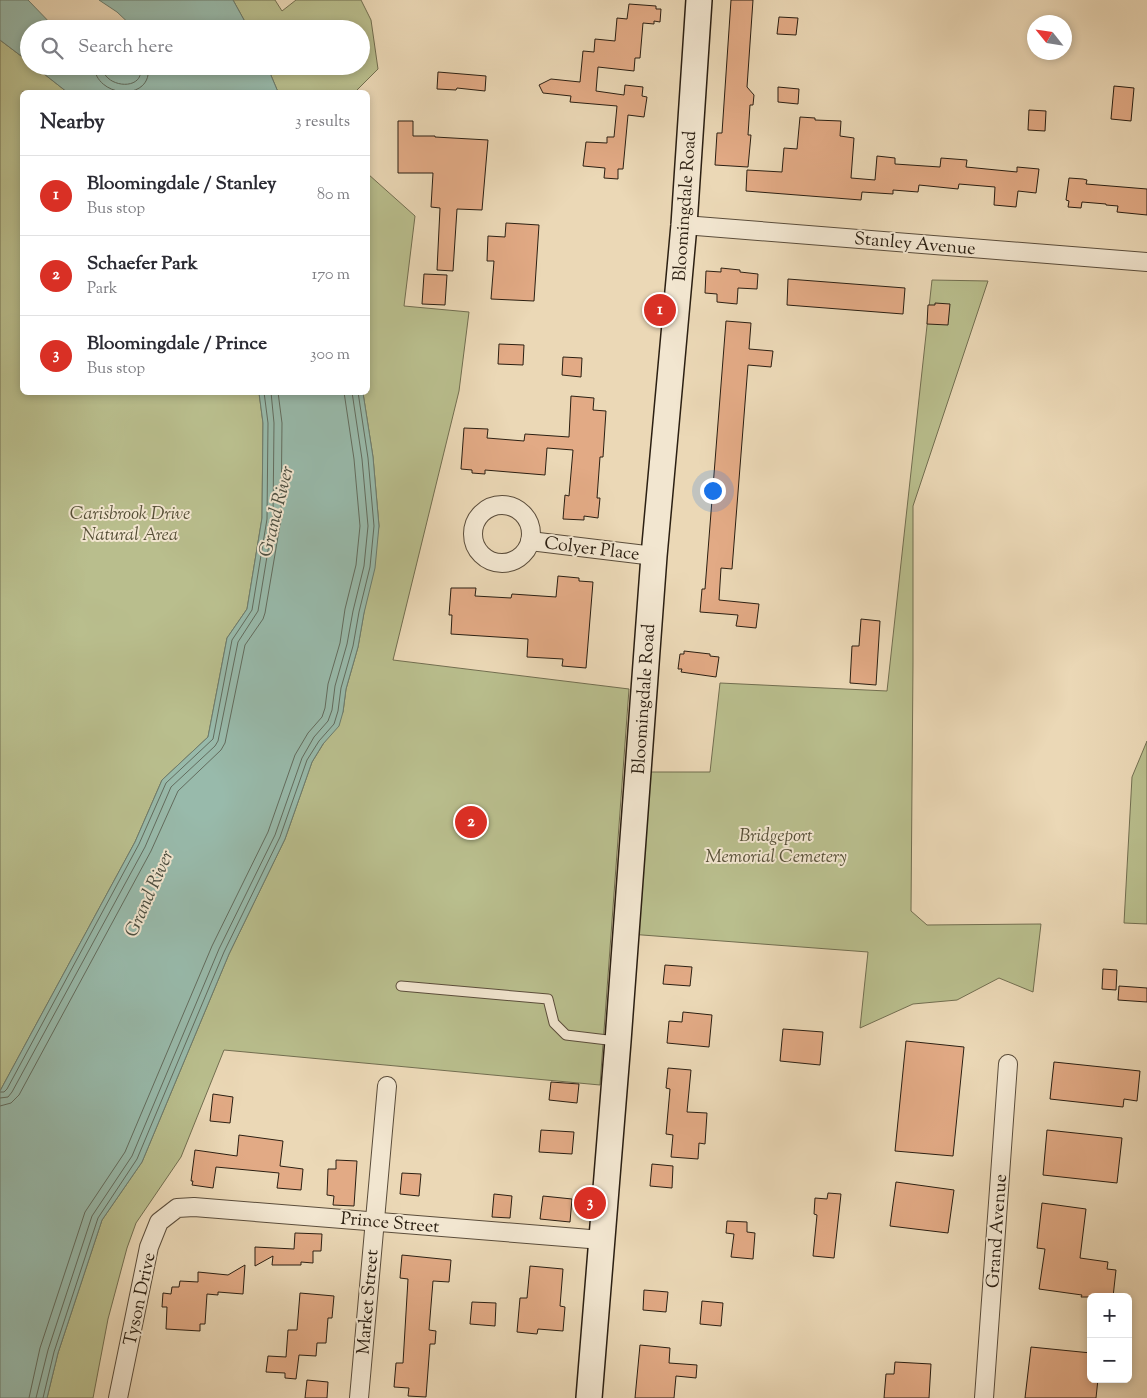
<!DOCTYPE html>
<meta charset="utf-8">
<style>
:root{--surface:#fff;--page:#f2f2f3;--text:#2b2b33;--muted:#7c7c81;--line:#e1e1e2;--accent:#d93025}
body{margin:0;font-family:"Sorts Mill Goudy",serif;background:var(--page);color:var(--text)}
.controls{position:absolute;right:15px;bottom:15px;display:grid;overflow:hidden;border-radius:8px;box-shadow:0 2px 8px #0003}
.controls button{width:45px;height:45px;display:grid;place-items:center;padding:0;border:0;border-bottom:1px solid var(--line);background:var(--surface);color:var(--text);font:25px sans-serif}
.compass{position:absolute;left:1027px;top:15px;width:45px;height:45px;border-radius:50%;background:var(--surface);box-shadow:0 2px 8px #0003;rotate:300deg}
.you{position:absolute;left:712px;top:490px;width:18px;height:18px;margin:-12px;border:4px solid #fff;border-radius:50%;background:#1a73e8;box-shadow:0 0 0 8px #1a73e833}
.badge{display:grid;place-items:center;width:32px;height:32px;border-radius:50%;background:var(--accent);color:#fff;font-size:16px;font-weight:700}
.pin{position:absolute;translate:-50% -50%;border:2px solid #fff;box-shadow:0 1px 5px #0006}
.list{margin:0;padding:0;list-style:none}
h2{display:flex;justify-content:space-between;align-items:center;height:65px;margin:0;padding:0 20px;font-size:21px}
h2 small{font-size:16px;font-weight:400;color:var(--muted)}
.list li{display:grid;grid-template-columns:32px 1fr auto;gap:15px;align-items:center;box-sizing:border-box;height:80px;padding:0 20px;border-top:1px solid var(--line)}
.list b{display:block;font-size:19px;white-space:nowrap}
.list p{margin:0;font-size:16px;white-space:nowrap;color:var(--muted)}
.list em{font-size:16px;font-style:normal;color:var(--muted)}
.icon{flex:none;width:28px;height:28px;fill:none;stroke:currentColor;stroke-width:2;stroke-linecap:round;stroke-linejoin:round}
.map{position:relative;flex:none;width:1147px;height:1398px;overflow:hidden}
.search{position:absolute;background:var(--surface);box-shadow:0 2px 8px #0003;left:20px;top:20px;width:350px;height:55px;display:flex;align-items:center;gap:12px;box-sizing:border-box;padding:0 18px;border-radius:28px;color:var(--muted);font-size:19px}
.panel{position:absolute;background:var(--surface);box-shadow:0 2px 8px #0003;left:20px;top:90px;width:350px;height:305px;border-radius:8px}
.map>svg:first-child{display:block}
.green{fill:#b9be8d;stroke:#726e50}
.water{fill:#98baab;stroke:#6c7c6e}
.lines{fill:none;stroke-linecap:round;stroke-linejoin:round}
.shore{stroke:#626c5e;stroke-width:1}
.building{fill:#e2aa85;stroke:#2b1f12}
.service-casing{stroke:#5b4d3b;stroke-width:11}
.minor-casing{stroke:#5b4d3b;stroke-width:20}
.secondary-casing{stroke:#2b1f12;stroke-width:28}
.service{stroke:#f2e6d0;stroke-width:9}
.minor{stroke:#f2e6d0;stroke-width:18}
.secondary{stroke:#f2e6d0;stroke-width:25}
.labels{text-anchor:middle;stroke-width:4;stroke-linejoin:round;paint-order:stroke}
.street-label{font-size:18px;fill:#2b1f12;stroke:#f2e6d0}
.park-label{font-size:18px;font-style:italic;fill:#564f37;stroke:#f2e6d0}
.water-label{font-size:19px;font-style:italic;fill:#4c4e40;stroke:#f2e6d0}
</style>
<div class="map">
<svg width="1147" height="1398" viewBox="0 0 1147 1398">
<rect width="100%" height="100%" fill="#ebd8b6"/>
<filter id="stains"><feTurbulence type="fractalNoise" baseFrequency=".004" numOctaves="4"/><feColorMatrix values="0 0 0 0 .2 0 0 0 0 .09 0 0 0 0 .02 0 0 0 .5 -.17"/></filter>
<radialGradient id="worn" r=".72"><stop offset=".6" stop-color="#630" stop-opacity="0"/><stop offset="1" stop-color="#630" stop-opacity=".3"/></radialGradient>
<g class="green">
<path d="M233,0H275L282,11L296,0H361L371,20L378,69L355,92H278L267,66H361V29H249Z"/>
<path d="M0,40L29,62V66H34L67,92H22V392L259,393L263,423L262,518L247,609L227,638L208,737L162,780L135,842L0,1091Z"/>
<path d="M368,174L415,216L404,306L469,312L459,391L393,660L629,689L600,1085L224,1050L181,1157L136,1223L127,1248L108,1319L93,1398H47L58,1353L102,1220L142,1162L229,954L285,839L312,762L343,712L346,689L358,647L379,526L373,457L363,393L368,392Z"/>
<path d="M932,280L988,281L913,506V663L911,911L927,925L1041,924L1033,992L999,978L957,1000L913,1004L860,1028L868,952L629,934L641,772H710L720,683L887,691Z"/>
<path d="M1147,741V924L1124,923L1132,777Z"/>
</g>
<g class="water">
<path d="M0,0H28L56,29H29V62L0,40Z"/>
<path d="M99,0H233L249,29H135L117,12Z"/>
<path d="M34,66H110L121,73L131,72L128,66H267L278,92H67Z"/>
<path d="M259,393H363L373,457L379,526L375,568L364,613L358,647L346,689L343,712L339,726L323,744L312,762L285,839L229,954L142,1162L102,1220L58,1353L47,1398H0V1091L135,842L162,780L208,737L227,638L247,609L262,518L263,423Z"/>
</g>
<g class="lines">
<g class="shore">
<path d="M94,66C96,99 154,102 148,66"/>
<path d="M102,66C103,89 147,92 140,66"/>
<path d="M0,1092H4L7,1089L139,844L166,783L213,739L232,640L252,610L267,519L268,423L264,392"/>
<path d="M0,1098L8,1097L12,1092L145,847L171,787L215,746L218,741L238,642L258,611L273,520L274,423L271,392"/>
<path d="M0,1106L11,1103L19,1095L151,851L178,791L221,750L225,743L245,645L263,619L265,613L281,519L282,423L278,392"/>
<path d="M29,1398L40,1348L85,1212L125,1152L212,946L268,832L295,755L308,733L322,717L325,708L328,684L340,643L345,609L356,565L360,526L354,459L344,392"/>
<path d="M36,1398L48,1350L92,1216L132,1156L219,949L275,835L302,758L314,737L328,721L332,710L335,686L347,644L353,611L364,566L368,526L362,459L352,392"/>
<path d="M43,1398L54,1352L98,1218L137,1159L224,952L280,837L307,760L319,741L334,724L338,711L341,688L353,646L359,612L370,567L374,526L368,458L358,392"/>
</g>
</g>
<g class="building">
<path d="M731,0H753L747,87L754,95L753,105H750L748,135H751L748,167L715,165L717,133H722Z"/>
<path d="M629,4L656,6V9H661L660,22L654,21V24L643,23L640,58H635L634,71L598,67L596,91L624,95L625,85L643,87L642,96L647,97L644,117L628,115L623,169H618V179L604,178L605,168L583,166L586,142L607,143V137H614L617,106L570,102L571,96L543,93L539,85L551,79L580,82L583,51L594,52L595,39L615,41L617,18L627,19Z"/>
<path d="M779,17L798,18L796,35L777,34Z"/>
<path d="M438,72L486,76L485,91L457,88L456,90L437,89Z"/>
<path d="M1114,86L1134,88L1131,121L1111,119Z"/>
<path d="M778,87L799,89L798,104L778,102Z"/>
<path d="M1029,110L1046,111L1045,131L1028,130Z"/>
<path d="M800,117L815,118V120L841,121L840,136L854,138L851,178L875,180L877,156L895,158V164L940,167L941,158L967,160L966,167L1017,172V167L1039,169L1036,193L1018,191L1016,207L994,205L995,187L959,184L958,189L919,185L918,192L893,190V194L862,192L861,200L746,191L747,170L782,172L784,148L797,149Z"/>
<path d="M398,121H413V136H435V137L488,140L482,210L457,209L453,271L437,270L440,208L431,207L433,173H398Z"/>
<path d="M1069,178L1083,179L1087,180L1086,184L1147,189V215L1117,212L1118,206L1106,205V204L1082,202L1081,208L1068,207L1069,201L1066,200Z"/>
<path d="M506,223L539,225L534,301L491,299L494,261H487L488,236L505,237Z"/>
<path d="M721,268L740,270V272L758,274L757,289L738,288L737,304L717,302V294L705,293L706,271L721,272Z"/>
<path d="M424,274L447,275L445,305L422,304Z"/>
<path d="M788,279L905,288L903,314L787,305Z"/>
<path d="M935,303L950,304L948,325L927,324L928,305H935Z"/>
<path d="M726,321L751,323L749,349L773,351L771,367L748,365L732,569L721,568L719,600L759,604L756,628L736,626L738,615L700,612L702,589H705Z"/>
<path d="M499,344L524,345L523,365L498,364Z"/>
<path d="M563,357L582,358L581,377L562,375Z"/>
<path d="M571,396L594,398L593,410L606,411L603,457H600L597,498H600L598,518L584,516V520L563,519L565,495L569,496L573,450L547,448L545,475L485,470V474L472,473V470L461,469L464,428L488,429L487,438L524,441L525,434L569,437Z"/>
<path d="M558,576L579,578V581L593,582L586,668L562,666L563,659L527,657L528,639L451,634L452,615H449L451,588H476L475,596L511,598L512,594L556,597Z"/>
<path d="M861,619L880,621L876,685L850,683L852,646H859Z"/>
<path d="M684,651L710,654V656L719,657L716,677L681,672L682,669H678L680,654H684Z"/>
<path d="M665,965L692,967L690,986L663,984Z"/>
<path d="M1103,969L1117,970L1116,990L1102,989Z"/>
<path d="M1119,986L1147,988V1002L1118,1000Z"/>
<path d="M683,1012L712,1015L709,1047L667,1043L669,1021L682,1022Z"/>
<path d="M783,1029L823,1032L820,1065L780,1061Z"/>
<path d="M906,1041L964,1047L953,1156L895,1151Z"/>
<path d="M1054,1062L1140,1071L1137,1101L1124,1099L1123,1107L1050,1099Z"/>
<path d="M668,1068L691,1070L687,1112L707,1113L705,1144L699,1143L698,1159L671,1157L673,1135L666,1134L670,1089L666,1088Z"/>
<path d="M551,1082L579,1084L577,1103L549,1100Z"/>
<path d="M213,1094L233,1097L230,1123L210,1121Z"/>
<path d="M541,1130L574,1132L572,1154L539,1152Z"/>
<path d="M1047,1130L1122,1138L1117,1183L1043,1175Z"/>
<path d="M239,1135L283,1141L280,1166L303,1169L301,1190L277,1188L279,1173L216,1167L213,1188L192,1185L193,1181H191L195,1150L237,1156Z"/>
<path d="M336,1160L357,1161L354,1206L333,1205L334,1196L327,1195L328,1169H336Z"/>
<path d="M652,1164L673,1166L672,1188L650,1186Z"/>
<path d="M402,1173L421,1174L419,1196L400,1194Z"/>
<path d="M896,1182L954,1190L948,1233L890,1226Z"/>
<path d="M828,1193L841,1194L834,1258L813,1256L817,1215L814,1214L815,1198L827,1199Z"/>
<path d="M494,1194L512,1196L510,1218L492,1217Z"/>
<path d="M543,1196L572,1199L570,1222L540,1219Z"/>
<path d="M1042,1203L1086,1209L1080,1258L1108,1262L1107,1269L1116,1270L1113,1297H1081L1082,1295L1039,1289L1045,1249L1037,1248Z"/>
<path d="M727,1221L747,1222V1232L755,1233L753,1259L731,1257L734,1234L726,1233Z"/>
<path d="M295,1233L322,1234L321,1251H313V1263L301,1262V1265H272L273,1256L255,1266V1247L294,1249Z"/>
<path d="M402,1255L451,1260L449,1282L433,1281L429,1330L436,1331L435,1344H430L426,1397L408,1396L409,1388L394,1387L396,1363H403L408,1279L400,1278Z"/>
<path d="M245,1265L243,1294L218,1292V1295L207,1294L205,1324H200V1331L166,1329L167,1307H162L163,1293L171,1294L172,1287H179L180,1281L198,1282V1272L228,1275Z"/>
<path d="M530,1266L563,1269L560,1306L565,1307L563,1331L538,1329L537,1334L517,1332L520,1298H527Z"/>
<path d="M644,1290L668,1292L666,1312L643,1310Z"/>
<path d="M300,1293L334,1296L332,1318H328L326,1343H317L316,1356L299,1355L296,1379L285,1378V1373L266,1372L268,1356L286,1357L288,1330H297Z"/>
<path d="M702,1301L723,1303L721,1326L700,1324Z"/>
<path d="M472,1302L496,1303L495,1326L470,1324Z"/>
<path d="M640,1345L670,1348L669,1363L697,1365L696,1378L676,1376L674,1398H635Z"/>
<path d="M1031,1347L1091,1353V1379H1098L1096,1398H1025Z"/>
<path d="M895,1362L931,1364L929,1398H884L886,1374H894Z"/>
<path d="M307,1380L328,1382L327,1398H305Z"/>
</g>
<g class="lines">
<g class="service-casing">
<path id="service" d="M401,986L548,999L554,1023L566,1035L616,1041"/>
</g>
<g class="minor-casing">
<g id="minor">
<path d="M684,225L1147,262"/>
<circle cx="502" cy="534" r="29"/>
<path d="M530,541L654,556"/>
<path d="M118,1398L149,1247L159,1222L177,1208L194,1207L602,1240"/>
<path d="M359,1398L387,1086"/>
<path d="M984,1398L1008,1064"/>
</g>
</g>
<g class="secondary-casing">
<path id="secondary" d="M589,1398L618,1041L654,556L684,225L699,0"/>
</g>
<use href="#service" class="service"/>
<use href="#minor" class="minor"/>
<use href="#secondary" class="secondary"/>
</g>
<g class="labels">
<g class="street-label">
<text transform="translate(684 206) rotate(-86)" y="6">Bloomingdale Road</text>
<text transform="translate(915 243) rotate(5)" y="6">Stanley Avenue</text>
<text transform="translate(592 548) rotate(7)" y="6">Colyer Place</text>
<text transform="translate(643 699) rotate(-86)" y="6">Bloomingdale Road</text>
<text transform="translate(390 1222) rotate(5)" y="6">Prince Street</text>
<text transform="translate(996 1231) rotate(-86)" y="6">Grand Avenue</text>
<text transform="translate(139 1299) rotate(-78)" y="6">Tyson Drive</text>
<text transform="translate(367 1302) rotate(-85)" y="6">Market Street</text>
</g>
<g class="park-label">
<text x="130" y="519">Carisbrook Drive<tspan x="130" dy="21">Natural Area</tspan></text>
<text x="776" y="841">Bridgeport<tspan x="776" dy="21">Memorial Cemetery</tspan></text>
</g>
<g class="water-label">
<text transform="translate(275 511) rotate(-76)" y="7">Grand River</text>
<text transform="translate(148 893) rotate(-66)" y="7">Grand River</text>
</g>
</g>
<rect width="100%" height="100%" filter="url(#stains)"/>
<rect width="100%" height="100%" fill="url(#worn)"/>
</svg>
<div class="controls">
<button>+</button>
<button>−</button>
</div>
<svg class="compass" viewBox="-18 -18 36 36"><path d="M0-13l5 13h-10z" fill="#e53935"/><path d="M0 13l5-13h-10z" fill="#7c7c81"/></svg>
<div class="you"></div>
<div class="pin badge" style="left:660px;top:310px">1</div>
<div class="pin badge" style="left:471px;top:822px">2</div>
<div class="pin badge" style="left:590px;top:1203px">3</div>
<div class="search"><svg class="icon" aria-label="search" viewBox="0 0 24 24"><circle cx="10" cy="10" r="6"/><path d="M15 15l6 6"/></svg>Search here</div>
<section class="panel">
<h2>Nearby<small>3 results</small></h2>
<ul class="list">
<li><span class="badge">1</span><div><b>Bloomingdale / Stanley</b><p>Bus stop</p></div><em>80 m</em></li>
<li><span class="badge">2</span><div><b>Schaefer Park</b><p>Park</p></div><em>170 m</em></li>
<li><span class="badge">3</span><div><b>Bloomingdale / Prince</b><p>Bus stop</p></div><em>300 m</em></li>
</ul>
</section>
</div>
